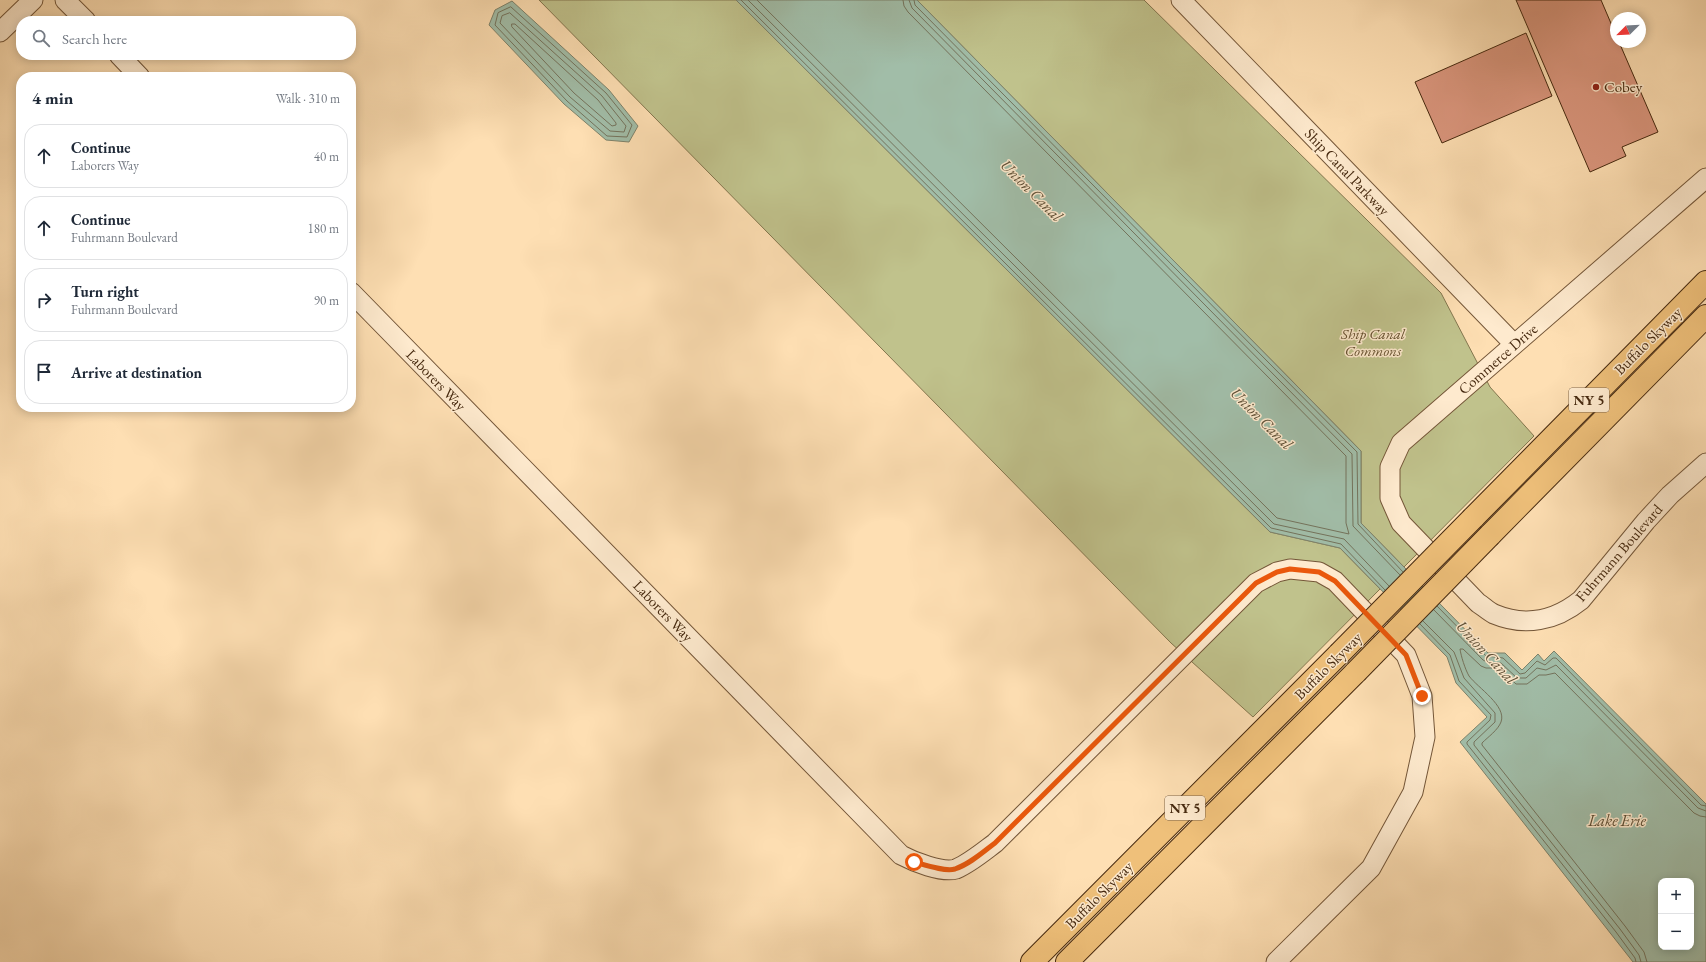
<!DOCTYPE html>
<meta charset="utf-8">
<style>
:root{--surface:#fff;--page:#f2f2f3;--text:#1f2937;--muted:#747a83;--line:#e0e1e3}
body{margin:0;font-family:"EB Garamond",serif;background:var(--page);color:var(--text)}
.controls{position:absolute;right:12px;bottom:12px;display:grid;overflow:hidden;border-radius:8px;box-shadow:0 2px 10px #0003}
.controls button{width:36px;height:36px;display:grid;place-items:center;padding:0;border:0;border-bottom:1px solid var(--line);background:var(--surface);color:var(--text);font:20px sans-serif}
.compass{position:absolute;left:1610px;top:12px;width:36px;height:36px;border-radius:50%;background:var(--surface);box-shadow:0 2px 10px #0003;rotate:246deg}
.stop{position:absolute;width:12px;height:12px;margin:-9px;border:3px solid #ea580c;border-radius:50%;background:#fff}
.stop.end{background:#ea580c;border-color:#fff;box-shadow:0 1px 4px #0008}
.list{margin:0;padding:0;list-style:none}
h2{display:flex;justify-content:space-between;align-items:center;height:52px;margin:0;padding:0 16px;font-size:17px}
h2 small{font-size:13px;font-weight:400;color:var(--muted)}
.list li{display:grid;grid-template-columns:26px 1fr auto;gap:12px;align-items:center;box-sizing:border-box;height:64px;margin:0 8px 8px;padding:0 8px;border:1px solid var(--line);border-radius:16px}
.list b{display:block;font-size:15px;white-space:nowrap}
.list p{margin:0;font-size:13px;white-space:nowrap;color:var(--muted)}
.list em{font-size:13px;font-style:normal;color:var(--muted)}
.icon{flex:none;width:22px;height:22px;fill:none;stroke:currentColor;stroke-width:2;stroke-linecap:round;stroke-linejoin:round}
.map{position:relative;flex:none;width:1706px;height:962px;overflow:hidden}
.search{position:absolute;background:var(--surface);box-shadow:0 2px 10px #0003;left:16px;top:16px;width:340px;height:44px;display:flex;align-items:center;gap:10px;box-sizing:border-box;padding:0 14px;border-radius:16px;color:var(--muted);font-size:15px}
.panel{position:absolute;background:var(--surface);box-shadow:0 2px 10px #0003;left:16px;top:72px;width:340px;height:340px;border-radius:16px}
.map>svg:first-child{display:block}
.green{fill:#c0c28c;stroke:#83764e}
.water{fill:#a1bda8;stroke:#7d826b;fill-rule:evenodd}
.lines{fill:none;stroke-linecap:round;stroke-linejoin:round}
.shore{stroke:#74735c;stroke-width:1}
.building{fill:#d9957c;stroke:#46290f}
.minor-casing{stroke:#745638;stroke-width:21}
.highway-casing{stroke:#46290f;stroke-width:24}
.minor{stroke:#feeace;stroke-width:19}
.highway{stroke:#efc07a;stroke-width:22}
.highway-bridge-casing{stroke:#46290f;stroke-width:24;stroke-linecap:butt}
.highway-bridge{stroke:#efc07a;stroke-width:22}
.route{stroke:#ea580c;stroke-width:5}
.poi-dot{fill:#8f2418;stroke:#feeace;stroke-width:1.5}
.labels{text-anchor:middle;stroke-width:3;stroke-linejoin:round;paint-order:stroke}
.shield{fill:#feeace;stroke:#7d6348;stroke-width:1}
.shield-label{font-size:14px;font-weight:bold;fill:#46290f}
.poi-label{font-size:15px;fill:#46290f;stroke:#feeace;text-anchor:start}
.street-label{font-size:15px;fill:#46290f;stroke:#feeace}
.park-label{font-size:15px;font-style:italic;fill:#644f2e;stroke:#feeace}
.water-label{font-size:16px;font-style:italic;fill:#5d4e35;stroke:#feeace}
</style>
<div class="map">
<svg width="1706" height="962" viewBox="0 0 1706 962">
<rect width="100%" height="100%" fill="#fedfb3"/>
<filter id="stains"><feTurbulence type="fractalNoise" baseFrequency=".005" numOctaves="4"/><feColorMatrix values="0 0 0 0 .2 0 0 0 0 .09 0 0 0 0 .02 0 0 0 .5 -.17"/></filter>
<radialGradient id="worn" r=".72"><stop offset=".6" stop-color="#630" stop-opacity="0"/><stop offset="1" stop-color="#630" stop-opacity=".3"/></radialGradient>
<g class="green">
<path d="M539,0H736L1270,532L1340,548L1380,589L1253,717L1171,643Z"/>
<path d="M917,0H1144L1441,293L1490,387L1534,436L1404,567L1361,523V451Z"/>
</g>
<g class="water">
<path d="M736,0H917L1361,451V523L1488,653H1505L1522,670L1538,654L1544,661L1554,651L1706,804V962H1633L1460,742L1487,717L1456,683L1447,657L1340,548L1270,532ZM1661,881H1691V947H1661Z"/>
<path d="M512,1L609,90L638,126L629,142L606,140L564,104L489,25L495,10Z"/>
</g>
<g class="lines">
<g class="shore">
<path d="M741,0L1271,528L1341,544L1385,590"/>
<path d="M748,0L1274,524L1344,539L1389,586"/>
<path d="M757,0L1277,518L1349,534L1346,523V456L908,12L904,6L903,0"/>
<path d="M909,0L912,8L1352,454L1353,526L1400,575"/>
<path d="M914,0L915,5L1357,452L1358,524L1403,572"/>
<path d="M511,7L606,93L632,125L627,137L607,136L567,101L495,25L498,13Z"/>
<path d="M510,13L602,96L626,126L624,132L610,131L570,97L500,23L502,16Z"/>
<path d="M512,24H515L598,100L616,123V125L612,126L574,93L512,27Z"/>
<path d="M1437,606L1486,656L1503,658L1520,674L1525,673L1537,661L1545,665L1553,658H1556L1701,805L1706,806"/>
<path d="M1434,610L1483,660L1487,662L1501,663L1517,678H1526L1537,668L1546,670L1556,665L1698,808L1706,811"/>
<path d="M1423,621L1454,652L1464,678L1495,713V722L1474,742V745L1620,929L1639,955L1641,962"/>
<path d="M1420,624L1450,655L1459,681L1491,715L1490,720L1467,742V744L1616,932L1635,958L1636,962"/>
<path d="M1647,962L1644,952L1625,926L1482,745V743C1488,737 1498,730 1501,722C1507,706 1478,688 1469,676C1465,669 1461,656 1460,649H1463L1481,666L1486,668H1499L1516,684H1527L1539,675H1546L1555,673L1694,813L1700,816L1706,817"/>
</g>
</g>
<g class="building">
<path d="M1516,0H1601L1616,35V42H1619L1658,132L1622,147L1626,156L1590,172Z"/>
<path d="M1526,33L1552,96L1442,143L1415,82Z"/>
</g>
<g class="lines">
<g class="minor-casing">
<g id="minor">
<path d="M65,0L86,21"/>
<path d="M1181,0L1514,344"/>
<path d="M0,32L33,0"/>
<path d="M119,55L140,77"/>
<path d="M1706,178L1401,443L1390,467V498L1401,523L1478,603C1483,606 1488,611 1494,614C1525,627 1555,621 1581,600L1646,521L1670,495L1706,463"/>
<path d="M351,292L901,855C914,862 942,873 956,869C970,863 983,852 995,843L1256,583L1277,572L1290,569L1319,572L1335,581L1406,655L1422,696L1425,737L1413,792L1371,868L1276,962"/>
</g>
</g>
<g class="highway-casing">
<g id="highway">
<path d="M1473,518L1706,282"/>
<path d="M1490,535L1706,316"/>
<path d="M1032,962L1339,654"/>
<path d="M1067,962L1356,672"/>
</g>
</g>
<use href="#minor" class="minor"/>
<use href="#highway" class="highway"/>
<g class="highway-bridge-casing">
<g id="highway-bridge">
<path d="M1339,654L1473,518"/>
<path d="M1356,672L1490,535"/>
</g>
</g>
<use href="#highway-bridge" class="highway-bridge"/>
</g>
<g class="lines">
<path class="route" d="M914,862C925,865 945,872 955,869C970,864 983,852 995,843L1256,583L1277,572L1290,569L1319,572L1335,581L1406,655L1422,696"/>
</g>
<circle class="poi-dot" cx="1596" cy="87" r="4"/>
<g class="labels">
<g class="shield">
<rect x="1569" y="388" width="40" height="24" rx="3"/>
<rect x="1165" y="796" width="40" height="24" rx="3"/>
</g>
<g class="shield-label">
<text x="1589" y="405">NY 5</text>
<text x="1185" y="813">NY 5</text>
</g>
<g class="poi-label">
<text x="1604" y="92">Cobey</text>
</g>
<g class="street-label">
<text transform="translate(1347 172) rotate(46)" y="5">Ship Canal Parkway</text>
<text transform="translate(1648 341) rotate(-45)" y="5">Buffalo Skyway</text>
<text transform="translate(1498 359) rotate(-41)" y="5">Commerce Drive</text>
<text transform="translate(436 380) rotate(46)" y="5">Laborers Way</text>
<text transform="translate(1619 553) rotate(-49)" y="5">Fuhrmann Boulevard</text>
<text transform="translate(663 611) rotate(46)" y="5">Laborers Way</text>
<text transform="translate(1328 666) rotate(-45)" y="5">Buffalo Skyway</text>
<text transform="translate(1099 895) rotate(-45)" y="5">Buffalo Skyway</text>
</g>
<g class="park-label">
<text x="1373" y="339">Ship Canal<tspan x="1373" dy="17">Commons</tspan></text>
</g>
<g class="water-label">
<text transform="translate(1032 190) rotate(45)" y="6">Union Canal</text>
<text transform="translate(1262 418) rotate(45)" y="6">Union Canal</text>
<text transform="translate(1487 652) rotate(47)" y="6">Union Canal</text>
<text x="1617" y="826">Lake Erie</text>
</g>
</g>
<rect width="100%" height="100%" filter="url(#stains)"/>
<rect width="100%" height="100%" fill="url(#worn)"/>
</svg>
<div class="controls">
<button>+</button>
<button>−</button>
</div>
<svg class="compass" viewBox="-18 -18 36 36"><path d="M0-13l5 13h-10z" fill="#e53935"/><path d="M0 13l5-13h-10z" fill="#747a83"/></svg>
<div class="stop" style="left:914px;top:862px"></div>
<div class="stop end" style="left:1422px;top:696px"></div>
<div class="search"><svg class="icon" aria-label="search" viewBox="0 0 24 24"><circle cx="10" cy="10" r="6"/><path d="M15 15l6 6"/></svg>Search here</div>
<section class="panel">
<h2>4 min<small>Walk · 310 m</small></h2>
<ul class="list">
<li><svg class="icon" aria-label="ahead" viewBox="0 0 24 24"><path d="M12 20V5M6 11l6-6 6 6"/></svg><div><b>Continue</b><p>Laborers Way</p></div><em>40 m</em></li>
<li><svg class="icon" aria-label="ahead" viewBox="0 0 24 24"><path d="M12 20V5M6 11l6-6 6 6"/></svg><div><b>Continue</b><p>Fuhrmann Boulevard</p></div><em>180 m</em></li>
<li><svg class="icon" aria-label="right" viewBox="0 0 24 24"><path d="M7 20v-9h11M14 6l5 5-5 5"/></svg><div><b>Turn right</b><p>Fuhrmann Boulevard</p></div><em>90 m</em></li>
<li><svg class="icon" aria-label="arrive" viewBox="0 0 24 24"><path d="M6 21V4h12l-3 4 3 4H6"/></svg><div><b>Arrive at destination</b></div></li>
</ul>
</section>
</div>
